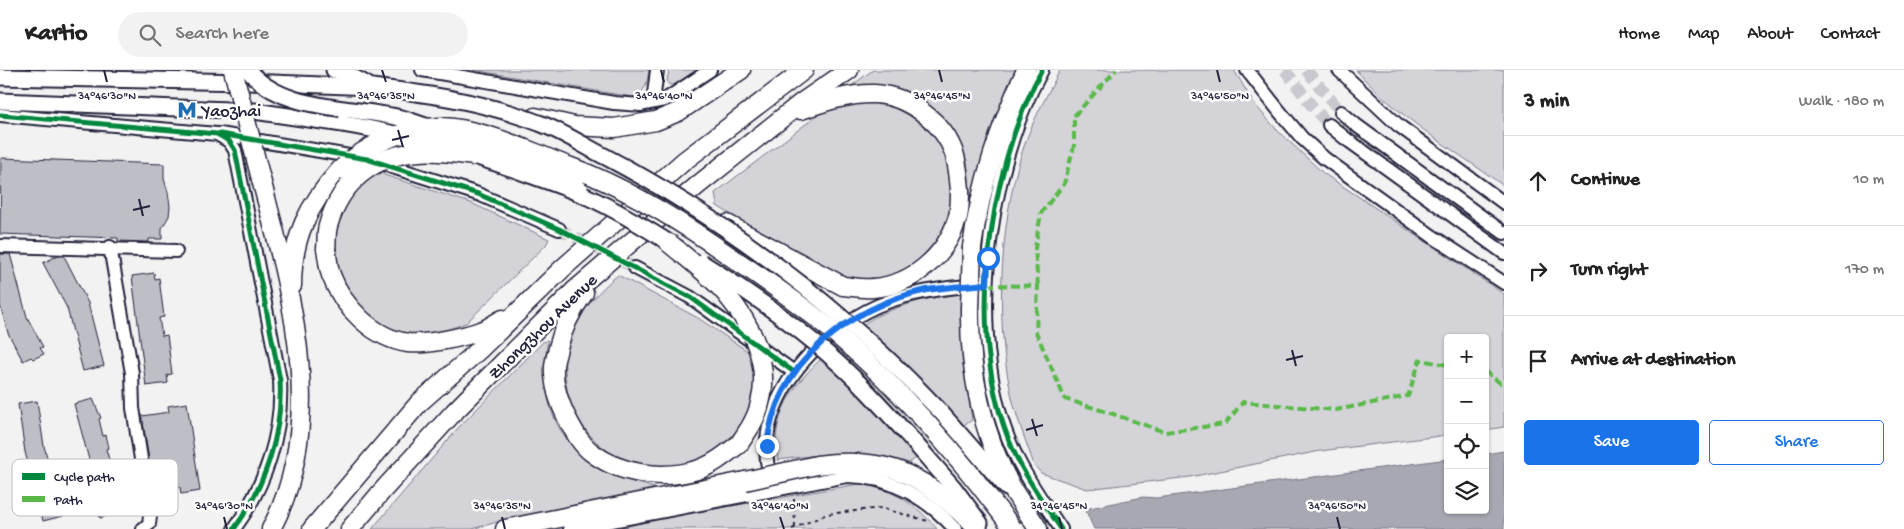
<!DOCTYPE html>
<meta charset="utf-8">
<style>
:root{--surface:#fff;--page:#f2f2f2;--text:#222;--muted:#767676;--line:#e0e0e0;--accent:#1a73e8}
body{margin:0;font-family:"Gochi Hand",sans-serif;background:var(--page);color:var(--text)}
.controls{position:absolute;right:15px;bottom:15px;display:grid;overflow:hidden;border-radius:5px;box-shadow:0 1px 4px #0004}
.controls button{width:45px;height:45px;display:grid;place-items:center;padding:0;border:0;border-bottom:1px solid var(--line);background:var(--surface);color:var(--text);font:25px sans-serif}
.stop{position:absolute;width:15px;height:15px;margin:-11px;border:4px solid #1a73e8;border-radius:50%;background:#fff}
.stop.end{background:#1a73e8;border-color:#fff;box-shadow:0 1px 5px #0008}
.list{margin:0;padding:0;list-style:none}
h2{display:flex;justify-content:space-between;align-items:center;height:65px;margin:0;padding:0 20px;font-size:21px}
h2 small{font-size:16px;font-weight:400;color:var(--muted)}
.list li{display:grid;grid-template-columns:32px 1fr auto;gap:15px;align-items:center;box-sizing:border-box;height:90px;padding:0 20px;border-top:1px solid var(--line)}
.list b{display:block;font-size:19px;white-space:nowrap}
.list em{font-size:16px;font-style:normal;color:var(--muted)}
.actions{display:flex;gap:10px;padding:15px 20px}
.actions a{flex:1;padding:11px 0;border:1px solid var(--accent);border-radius:5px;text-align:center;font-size:18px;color:var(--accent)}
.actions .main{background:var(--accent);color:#fff}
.icon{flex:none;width:28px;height:28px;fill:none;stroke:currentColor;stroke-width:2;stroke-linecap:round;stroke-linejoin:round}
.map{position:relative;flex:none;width:1504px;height:459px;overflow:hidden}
header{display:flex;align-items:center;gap:30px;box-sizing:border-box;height:70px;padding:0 25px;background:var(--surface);border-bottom:1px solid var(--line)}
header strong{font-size:24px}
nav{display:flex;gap:28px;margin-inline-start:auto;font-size:18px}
.search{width:350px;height:45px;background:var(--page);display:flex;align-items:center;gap:12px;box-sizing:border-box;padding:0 18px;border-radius:28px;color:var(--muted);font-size:19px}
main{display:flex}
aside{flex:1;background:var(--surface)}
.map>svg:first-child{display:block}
.green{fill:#d3d3d8;stroke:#7a7a8a}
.water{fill:#a8a8b2;stroke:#727282}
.building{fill:#bebec6;stroke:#22223b}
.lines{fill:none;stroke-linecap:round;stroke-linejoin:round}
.minor-tunnel{stroke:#c8c8ce;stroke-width:12;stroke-dasharray:12 6;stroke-linecap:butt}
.minor-casing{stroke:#22223b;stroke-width:16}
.major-casing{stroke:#22223b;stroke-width:19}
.highway-casing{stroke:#22223b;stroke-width:21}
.path{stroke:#22223b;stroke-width:2;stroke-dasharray:4 4;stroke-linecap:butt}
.minor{stroke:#fff;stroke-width:12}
.major{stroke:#fff;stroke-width:15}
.highway{stroke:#fff;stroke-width:18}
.major-bridge-casing{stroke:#22223b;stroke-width:19;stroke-linecap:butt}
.highway-bridge-casing{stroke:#22223b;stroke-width:21;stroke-linecap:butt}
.major-bridge{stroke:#fff;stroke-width:15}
.highway-bridge{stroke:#fff;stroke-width:18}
.quiet{stroke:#58b947;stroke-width:4;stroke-dasharray:8 4;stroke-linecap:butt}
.cycleway-casing{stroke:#fff;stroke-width:8}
.cycleway{stroke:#00873e;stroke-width:5}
.route{stroke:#1a73e8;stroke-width:6}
.ticks{fill:none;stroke:#22223b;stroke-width:2}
.labels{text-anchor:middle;stroke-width:5;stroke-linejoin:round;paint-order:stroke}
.poi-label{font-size:18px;fill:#22223b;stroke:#fff;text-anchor:start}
.street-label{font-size:18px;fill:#22223b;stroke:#fff}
.key{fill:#fff;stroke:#bdbdc4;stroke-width:1}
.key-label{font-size:14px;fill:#22223b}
.ticks-label{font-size:12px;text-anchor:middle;fill:#22223b;stroke:#fff;stroke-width:5;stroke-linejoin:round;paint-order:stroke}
</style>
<header>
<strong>Kartio</strong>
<div class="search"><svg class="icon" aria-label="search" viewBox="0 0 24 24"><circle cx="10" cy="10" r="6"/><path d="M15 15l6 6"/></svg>Search here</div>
<nav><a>Home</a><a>Map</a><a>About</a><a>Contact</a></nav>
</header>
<main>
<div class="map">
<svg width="1504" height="459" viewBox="0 0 1504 459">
<rect width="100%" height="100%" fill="#f2f2f3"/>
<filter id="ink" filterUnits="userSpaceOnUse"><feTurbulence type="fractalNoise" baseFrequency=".02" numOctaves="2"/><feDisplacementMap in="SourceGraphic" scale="10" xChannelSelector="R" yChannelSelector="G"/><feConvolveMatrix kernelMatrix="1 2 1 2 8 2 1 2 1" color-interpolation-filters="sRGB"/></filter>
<g filter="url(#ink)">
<g class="green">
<path d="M473,0H649C647,13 646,23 632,27Z"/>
<path d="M669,0H703L678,14L669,15L667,11Z"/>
<path d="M873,0H1016L993,53L971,135C969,121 970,106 967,92C958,61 932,30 901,19C885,14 868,15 851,16Z"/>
<path d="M1060,0H1234L1255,35L1277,60L1323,103L1504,224V357L1485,360V268H1448V365L1320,381L1190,407L1087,419L1041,403L1034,395C1026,371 1016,347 1011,323C994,249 1000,139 1027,68C1036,44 1049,22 1060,0Z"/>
<path d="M1356,0H1504V116C1455,81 1395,45 1356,0Z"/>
<path d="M848,31L877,32L900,37L914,45L928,58L939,72L944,83L949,96L953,123L949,145L940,166L920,189L908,198L890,206L856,210L829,204L717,136L715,123L823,41Z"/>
<path d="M378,103L471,133L549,169L546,175L466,253L434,264L420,266L386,258L361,243L339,204L335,185L336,161L349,129L360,116Z"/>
<path d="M618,205L698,248L752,284C756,306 757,330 745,351C741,357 735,362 730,368C715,383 701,389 681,394C619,407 567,362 565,301C564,289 565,275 570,264C579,243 600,219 618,205Z"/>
<path d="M961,224L964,300L972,350L909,393C867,378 821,384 778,390C767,336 808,297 848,267C857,260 868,250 879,245C904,234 933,226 961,224Z"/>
<path d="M548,270C537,329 557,381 615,406C627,411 642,414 655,418L508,449L472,459H372L459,357L543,272Z"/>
<path d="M859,414C894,420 914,432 937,459H617L656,449Z"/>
</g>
<path class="water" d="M1504,381V459H1094L1085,439L1143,427L1157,428L1448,389V440H1485V384Z"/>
<g class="building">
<path d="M1,88L164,94V109L168,122L170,136L169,146L162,158V169H149V172L118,171V168L0,164Z"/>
<path d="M0,184H10L27,247L43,277L40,278L44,284L33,289L31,287L23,291L8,263L0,235Z"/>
<path d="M57,186H64L88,233L104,296L83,301L67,238L43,193Z"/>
<path d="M154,203L155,209L159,208L164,247L159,248L162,266L167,265L172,304L167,305L168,313L146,316L132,206Z"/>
<path d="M93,329L101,348L99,349L103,366L106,365L109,378L106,379L111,396L113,395L116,407H114L117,418H113L120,442L100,448L93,424L98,423L74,334Z"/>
<path d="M37,331L44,376L63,446L43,451L25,382L18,334Z"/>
<path d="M187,333L200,421L181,424L180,417L154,421L142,346L169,342L168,336Z"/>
</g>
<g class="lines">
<g class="minor-tunnel">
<path d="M1285,0L1312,36L1329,55"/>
<path d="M1306,0L1341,42"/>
<path d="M559,159L635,198"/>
</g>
<g class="minor-casing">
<g id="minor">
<path d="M422,0L614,33L641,35L665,30L710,0"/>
<path d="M1042,0C985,103 963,280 1017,388C1029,413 1046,436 1061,459"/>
<path d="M1247,0L1280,42L1302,68L1324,88L1432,166L1504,213"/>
<path d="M1339,0L1398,55L1504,133"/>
<path d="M653,32L657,0"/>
<path d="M1341,42L1356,55L1504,163"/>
<path d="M0,45L217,64L229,71L235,80L280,310C283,363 265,417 234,459"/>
<path d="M1329,55L1345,68L1504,183"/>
<path d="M220,64L367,89L478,124L559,159"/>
<path d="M0,176L176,181"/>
<path d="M110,177L132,303L133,338L150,446L149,454L143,459"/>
<path d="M635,198L690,227L794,302"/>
<path d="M773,413C771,406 768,398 767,391C762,340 794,294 832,264C846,253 861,243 877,236C910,222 943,218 977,215"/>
<path d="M570,459L847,406C890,406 927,428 955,459"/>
</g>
</g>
<g class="major-casing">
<g id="major">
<path d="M334,0L343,2L366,14"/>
<path d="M0,7L247,12L372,17"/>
<path d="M0,31L254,41L343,54"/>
<path d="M937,338L1007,418"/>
<path d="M906,363L954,418L980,453"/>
</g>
</g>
<g class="highway-casing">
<g id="highway">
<path d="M535,47L574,56L614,58L656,51L678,42L741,0"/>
<path d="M261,109C290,221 329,350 271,459"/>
<path d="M727,154L843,216C853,217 863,219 873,218C912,215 945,187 957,150C960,142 960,129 960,120C959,109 958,97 955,86C945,53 909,26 875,24C850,23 824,32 801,40"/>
<path d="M972,177C981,113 999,58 1026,0"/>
<path d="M326,179C328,188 328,197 331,205C343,237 373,268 408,273C427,275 465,267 483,260C490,258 496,252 503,249"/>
<path d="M292,216C292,167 308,135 340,100"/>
<path d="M584,223C571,241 563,257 558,278C557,284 554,291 554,297C553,316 560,335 569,352C575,363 581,374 591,382C621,405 662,410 697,400C713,395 726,384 739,374"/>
<path d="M970,239C969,301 982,365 1013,420C1021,433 1030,446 1038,459"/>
<path d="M817,395C893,385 926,408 978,459"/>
<path d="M312,459L419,333L479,280L563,198L684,91L804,0"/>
<path d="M350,459L383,420L454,342L575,220L698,115L801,33L849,0"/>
<path d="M505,459L745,411"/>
</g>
</g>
<g class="path">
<path d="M794,429L795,457"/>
<path d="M792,459L827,444L881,438L928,451"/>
</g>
<use href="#minor" class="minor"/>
<use href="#major" class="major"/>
<use href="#highway" class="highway"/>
<g class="major-bridge-casing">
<g id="major-bridge">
<path d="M248,0C284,44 358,35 408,50L561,103L580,119"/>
<path d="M372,17C429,24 485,32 539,53C562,61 584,76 606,87C728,151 842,238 937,338"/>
<path d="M343,54C407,64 470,83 530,105C550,112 571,119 590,128C621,142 651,161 679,179"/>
<path d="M701,192C757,227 812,266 859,313C875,329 891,347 906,363"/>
</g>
</g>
<g class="highway-bridge-casing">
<g id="highway-bridge">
<path d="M233,0L261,109"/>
<path d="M340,100C366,75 405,57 441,57C475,58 510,73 541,85C557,92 574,98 591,105C642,127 689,157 734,189C772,214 810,241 844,271C908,327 963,391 1013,459"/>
<path d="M669,173C688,189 710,205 726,224C751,254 771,294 760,333C757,348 748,361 739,374"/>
<path d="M326,179C327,172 326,163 328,156C340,112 374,85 419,82C437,80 456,84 473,86"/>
<path d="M970,239L972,177"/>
<path d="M745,411L817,395"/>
</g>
</g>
<use href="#major-bridge" class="major-bridge"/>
<use href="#highway-bridge" class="highway-bridge"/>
<g class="quiet">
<path d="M987,215L1038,216L1036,262L1065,329L1110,343L1165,362L1225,354L1243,332L1336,340L1408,326L1420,290L1448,295"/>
<path d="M1038,216L1035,178L1041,143L1064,114L1074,76V46L1116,0"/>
<path d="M1485,301L1500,313L1504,312"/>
</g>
<g class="cycleway-casing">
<g id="cycleway">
<path d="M1042,0C985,103 963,280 1017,388C1029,413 1046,436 1061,459"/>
<path d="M0,45L217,64L229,71L235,80L280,310C283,363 265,417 234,459"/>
<path d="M220,64L367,89L478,124L559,159L690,227L794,302"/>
</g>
</g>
<use href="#cycleway" class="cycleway"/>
</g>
</g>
<g class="lines" filter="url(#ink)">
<path class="route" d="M767,376C775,294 849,236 927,220C947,217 967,216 987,214L988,188"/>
</g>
<path class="ticks" d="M104,0L107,12M382,0L386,12M661,0L664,12M939,0L942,12M1217,0L1220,12M398,60L403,77M392,70L409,66M139,129L143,146M133,140L150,136M1292,280L1296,296M1286,290L1303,286M1032,349L1037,366M1026,360L1043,355M224,447L227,459M502,447L505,459M780,447L784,459M1059,447L1062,459M1337,447L1340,459"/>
<defs>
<g id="metro-bare" transform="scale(1.5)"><path d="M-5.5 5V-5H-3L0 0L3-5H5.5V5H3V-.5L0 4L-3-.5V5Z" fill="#1f6fb2" stroke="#fff" stroke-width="2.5" paint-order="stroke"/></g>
</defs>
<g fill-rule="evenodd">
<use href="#metro-bare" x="187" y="40"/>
</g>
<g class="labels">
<g class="poi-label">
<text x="202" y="46">Yaozhai</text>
</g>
<g class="street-label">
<text transform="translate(542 256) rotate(-44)" y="6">Zhongzhou Avenue</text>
</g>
</g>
<rect x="12" y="389" width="166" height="57" rx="8" class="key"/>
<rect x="22" y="403" width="23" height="7" fill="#00873e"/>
<rect x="22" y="426" width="23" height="6" fill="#58b947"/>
<g class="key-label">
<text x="54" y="411">Cycle path</text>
<text x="54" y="434">Path</text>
</g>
<g class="ticks-label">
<text x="107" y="29">34°46'30"N</text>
<text x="386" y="29">34°46'35"N</text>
<text x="664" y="29">34°46'40"N</text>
<text x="942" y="29">34°46'45"N</text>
<text x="1220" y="29">34°46'50"N</text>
<text x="224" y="439">34°46'30"N</text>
<text x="502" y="439">34°46'35"N</text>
<text x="780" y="439">34°46'40"N</text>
<text x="1059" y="439">34°46'45"N</text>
<text x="1337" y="439">34°46'50"N</text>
</g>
</svg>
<div class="controls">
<button>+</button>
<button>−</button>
<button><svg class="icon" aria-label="locate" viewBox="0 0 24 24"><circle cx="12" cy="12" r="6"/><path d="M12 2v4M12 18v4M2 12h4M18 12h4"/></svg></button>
<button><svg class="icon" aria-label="layers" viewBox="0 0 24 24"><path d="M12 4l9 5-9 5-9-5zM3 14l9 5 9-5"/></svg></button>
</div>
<div class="stop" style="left:988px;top:188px"></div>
<div class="stop end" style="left:767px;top:376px"></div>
</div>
<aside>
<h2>3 min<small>Walk · 180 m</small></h2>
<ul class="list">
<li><svg class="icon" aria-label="ahead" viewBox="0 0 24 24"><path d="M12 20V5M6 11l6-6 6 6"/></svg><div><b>Continue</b></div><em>10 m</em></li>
<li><svg class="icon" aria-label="right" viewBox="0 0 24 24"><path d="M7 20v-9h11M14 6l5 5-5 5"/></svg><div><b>Turn right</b></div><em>170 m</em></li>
<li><svg class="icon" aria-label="arrive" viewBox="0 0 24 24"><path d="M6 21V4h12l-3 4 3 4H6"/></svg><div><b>Arrive at destination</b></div></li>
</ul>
<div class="actions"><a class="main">Save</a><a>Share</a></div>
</aside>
</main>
